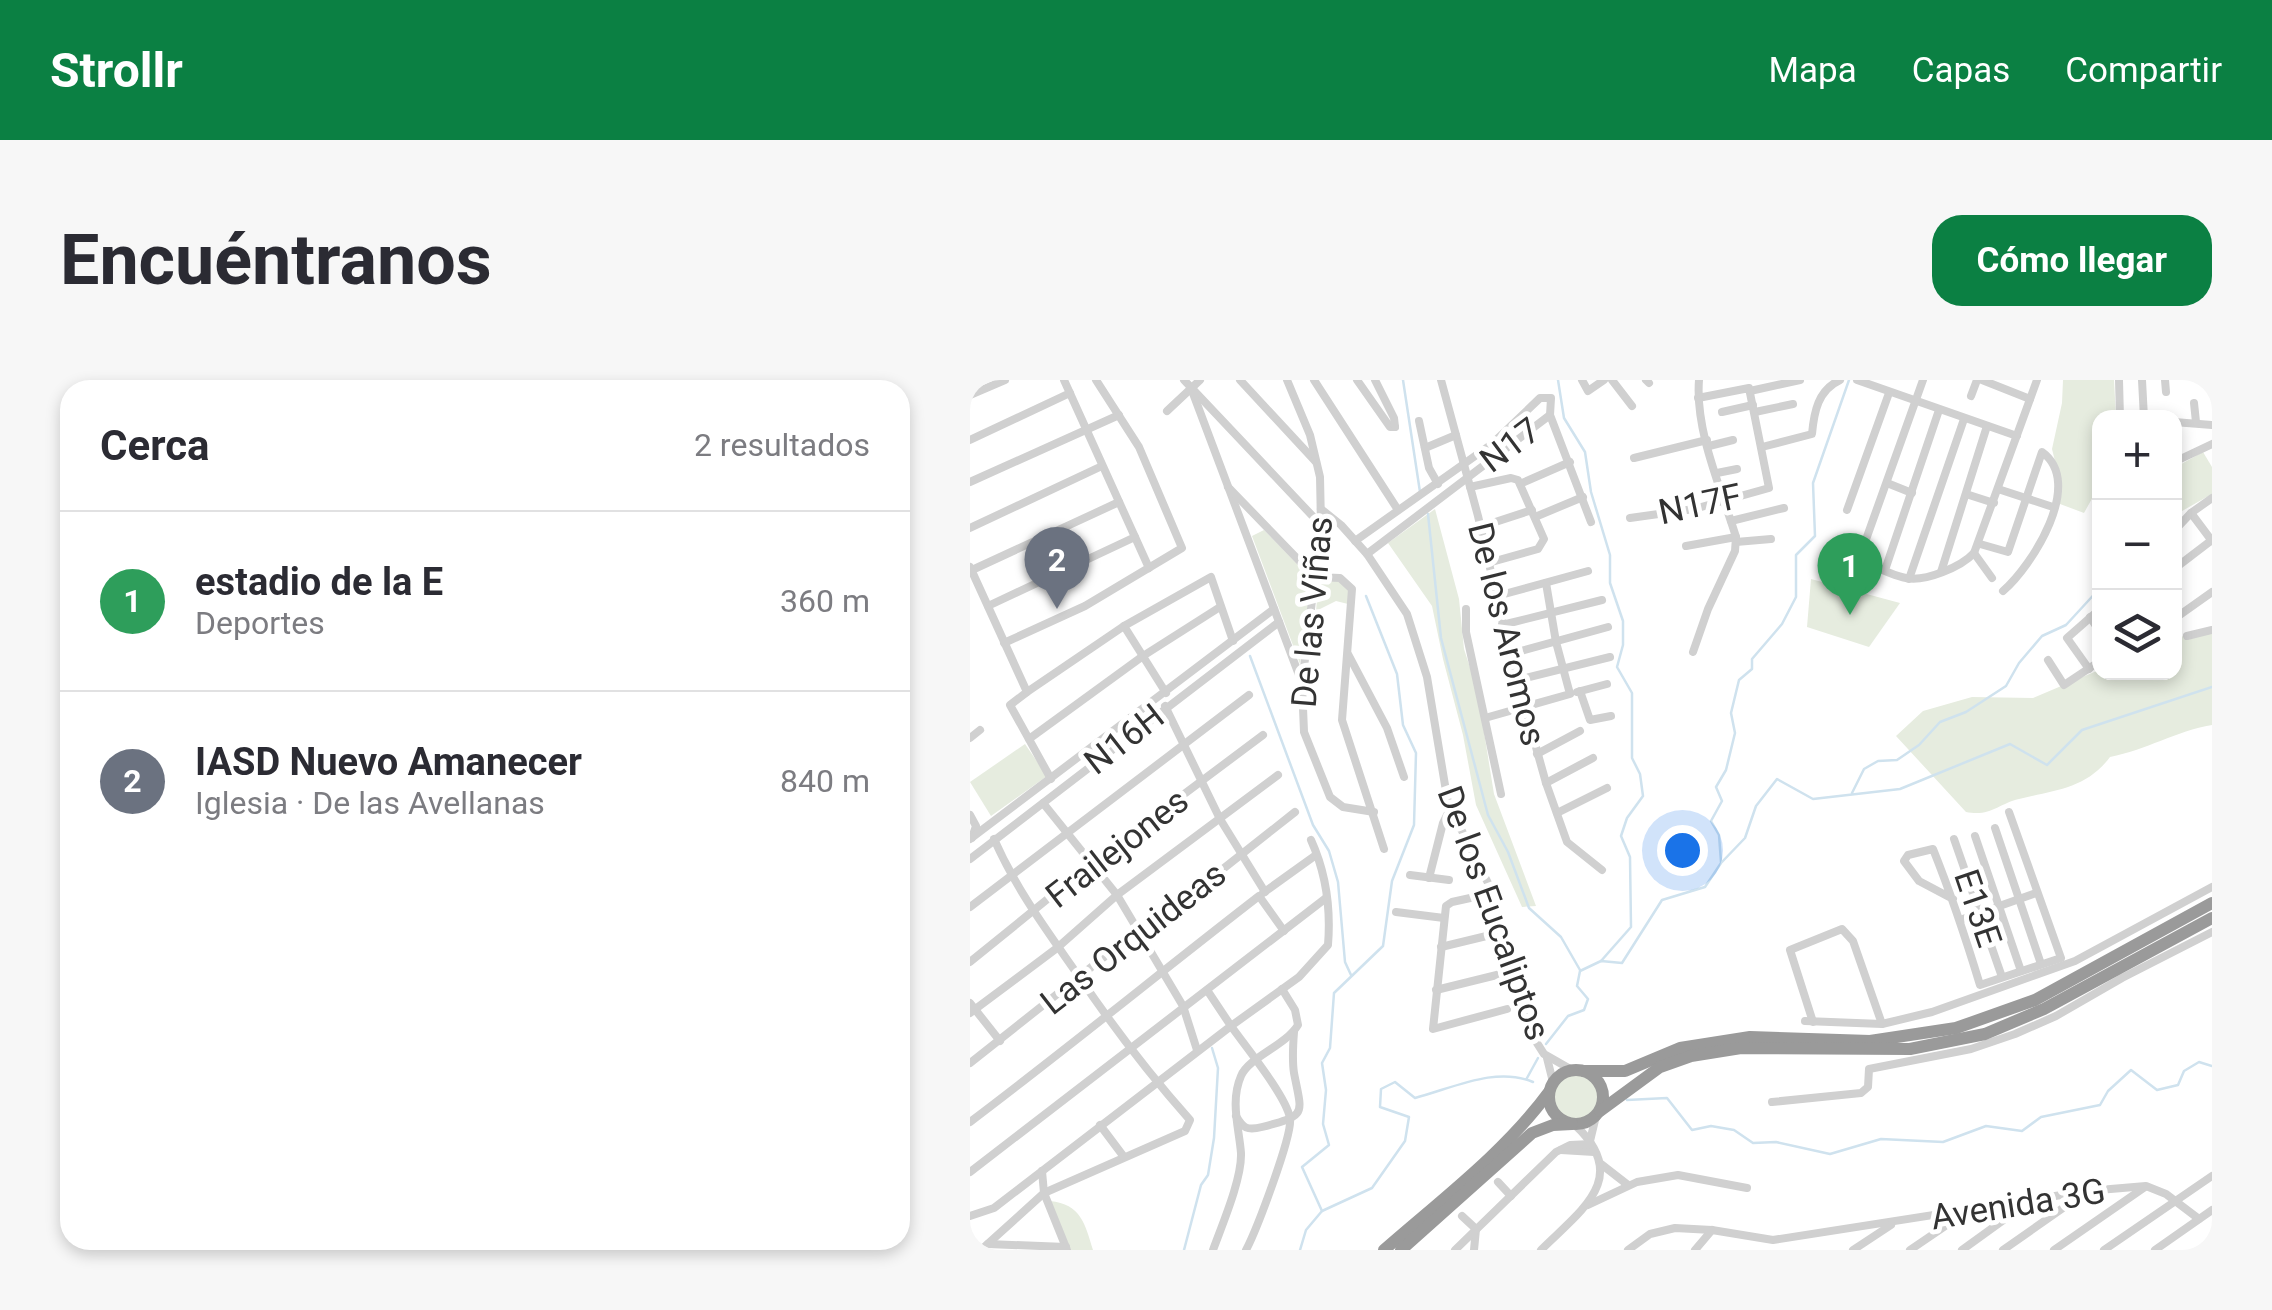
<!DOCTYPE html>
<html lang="es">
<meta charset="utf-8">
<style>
:root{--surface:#fff;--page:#f7f7f7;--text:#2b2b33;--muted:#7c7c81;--line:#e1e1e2;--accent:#0b8043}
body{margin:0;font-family:Roboto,sans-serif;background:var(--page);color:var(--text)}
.controls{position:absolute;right:30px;top:30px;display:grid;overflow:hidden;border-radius:20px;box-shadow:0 5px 15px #0003}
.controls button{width:90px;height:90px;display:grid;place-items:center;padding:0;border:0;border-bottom:2px solid var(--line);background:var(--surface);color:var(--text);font:50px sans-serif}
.you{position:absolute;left:712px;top:470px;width:35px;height:35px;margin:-25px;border:8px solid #fff;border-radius:50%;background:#1a73e8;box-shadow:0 0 0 15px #1a73e833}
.badge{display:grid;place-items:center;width:65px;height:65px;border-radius:50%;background:var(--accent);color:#fff;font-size:32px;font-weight:700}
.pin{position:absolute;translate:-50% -82px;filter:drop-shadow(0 2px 5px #0008)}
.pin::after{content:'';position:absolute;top:52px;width:35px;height:30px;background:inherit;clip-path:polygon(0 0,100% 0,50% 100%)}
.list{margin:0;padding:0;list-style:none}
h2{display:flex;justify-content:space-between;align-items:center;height:130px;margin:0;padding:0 40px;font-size:42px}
h2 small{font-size:32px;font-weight:400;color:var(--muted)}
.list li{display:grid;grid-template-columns:65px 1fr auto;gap:30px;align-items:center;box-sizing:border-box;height:180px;padding:0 40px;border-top:2px solid var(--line)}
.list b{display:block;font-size:38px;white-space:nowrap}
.list p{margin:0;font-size:32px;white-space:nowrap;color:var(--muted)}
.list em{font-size:32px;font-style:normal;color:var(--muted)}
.icon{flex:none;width:55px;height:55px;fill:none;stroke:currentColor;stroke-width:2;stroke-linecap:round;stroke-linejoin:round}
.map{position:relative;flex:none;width:1242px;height:870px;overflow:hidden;border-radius:30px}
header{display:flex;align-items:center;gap:60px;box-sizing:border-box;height:140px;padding:0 50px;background:var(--accent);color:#fff}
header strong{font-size:48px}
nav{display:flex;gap:55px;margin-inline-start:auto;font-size:35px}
.intro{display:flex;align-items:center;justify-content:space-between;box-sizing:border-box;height:240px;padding:0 60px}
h1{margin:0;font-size:70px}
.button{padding:25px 45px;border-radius:30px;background:var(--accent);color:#fff;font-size:35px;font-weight:700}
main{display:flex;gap:60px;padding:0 60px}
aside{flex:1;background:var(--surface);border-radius:30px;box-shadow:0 5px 15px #0003}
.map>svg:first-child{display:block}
.green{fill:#e6ecdf}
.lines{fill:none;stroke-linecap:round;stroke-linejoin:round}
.stream{stroke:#cfe2ee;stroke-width:2.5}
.minor{stroke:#d0d0d0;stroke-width:8}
.highway{stroke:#9a9a9a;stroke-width:12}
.labels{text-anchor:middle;stroke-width:10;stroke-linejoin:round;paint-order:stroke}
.street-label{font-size:35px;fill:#333;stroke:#fff}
</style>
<header>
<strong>Strollr</strong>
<nav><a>Mapa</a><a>Capas</a><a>Compartir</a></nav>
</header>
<div class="intro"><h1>Encuéntranos</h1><a class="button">Cómo llegar</a></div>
<main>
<aside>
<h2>Cerca<small>2 resultados</small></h2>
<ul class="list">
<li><span class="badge" style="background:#2e9e5b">1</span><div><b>estadio de la E</b><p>Deportes</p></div><em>360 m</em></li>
<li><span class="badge" style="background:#6b7280">2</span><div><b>IASD Nuevo Amanecer</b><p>Iglesia · De las Avellanas</p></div><em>840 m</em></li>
</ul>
</aside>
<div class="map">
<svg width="1242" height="870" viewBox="0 0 1242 870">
<rect width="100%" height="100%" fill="#fff"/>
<g class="green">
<path d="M1093,0H1144L1146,37L1130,38L1129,106L1114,133L1090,124L1088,93L1082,69L1092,23Z"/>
<path d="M1233,72L1242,87V114L1205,135L1204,88Z"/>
<path d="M465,129L489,219L494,269L507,309L524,414L566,526L552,527L506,425L493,355L473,279L462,226L418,163Z"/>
<path d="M294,150L341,198L330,284L282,156Z"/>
<path d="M349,199L370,200L379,210L378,224L366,221L346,231Z"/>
<path d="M841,199L930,223L899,267L837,247Z"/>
<path d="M1242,250V345C1206,351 1176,370 1140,377C1116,409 1085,410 1049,419C1028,424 1020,437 996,432L926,356L953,331L1002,317L1063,318L1129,290L1204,292L1205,258Z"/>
<path d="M55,364L77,396L21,436L0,402Z"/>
<circle cx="605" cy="716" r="24"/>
<path d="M80,821C111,824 115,844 123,870H101Z"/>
</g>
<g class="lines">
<g class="stream">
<path d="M433,0L450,112"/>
<path d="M588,0L594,38L615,72L621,112L640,175V203L653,241V265L647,287L662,313V378L670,394L673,416L657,438L651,456L660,477L661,547L631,581"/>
<path d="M458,134L471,258L518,435L538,472L559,528L591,557L610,590"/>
<path d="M280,276L343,445L359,471L368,502L375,582L381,595"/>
<path d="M882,413L894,389L908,381L927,380L949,365L970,342L996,332L1036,306L1049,283L1072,256L1096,245L1130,208"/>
<path d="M751,482L749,455L741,441L752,421L746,407L756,390L765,353L761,333L769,300L782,289V279L812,244L826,217V175L845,156L843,103L879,0"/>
<path d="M576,664L598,636L614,630L618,619L607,606L610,591L631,581L652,583L692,520L735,507L751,483L775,458L786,426L807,399L843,419L930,409L1040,364L1077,385L1112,350L1242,307"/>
<path d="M557,698L568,678"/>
<path d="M657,720L697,718L722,750L741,746L764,750L783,763L806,762L860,774L911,759L973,762L1016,746L1052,751L1071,737L1130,725L1138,711L1161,690L1187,710L1208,705L1214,691L1229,682L1242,686"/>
<path d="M352,831L332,787L359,765L353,744L356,710L352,683L360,668L364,613L413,566L422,501L444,445L446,373L433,345L427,294L396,216"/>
<path d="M214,870L231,805L238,795L244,758L248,688L242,668"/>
<path d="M330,870L336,850L352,831L402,808L435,761L439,737L410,727L411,709L425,702L445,718C483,708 526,686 563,702"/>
</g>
<g class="minor">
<path d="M94,0L179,188"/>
<path d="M214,0L351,145"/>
<path d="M270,0L346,82"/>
<path d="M317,0L340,55L350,97L351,145L332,304L334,352L360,417L373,427L404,432"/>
<path d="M344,0L428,130"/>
<path d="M387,0L420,47H425"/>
<path d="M405,0L424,38L425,47"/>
<path d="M471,0L508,136L540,274L576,403L597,462L632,490"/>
<path d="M612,0L618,11L634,0"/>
<path d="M642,0L662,26"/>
<path d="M676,0L679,3"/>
<path d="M887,0L1047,56"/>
<path d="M953,0L889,179C904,186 920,195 936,198C955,202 991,187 1004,173L1067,0"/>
<path d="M1012,0L1060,19"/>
<path d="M1149,0L1150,38"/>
<path d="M1172,0L1174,38"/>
<path d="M1195,0L1196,12"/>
<path d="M221,8L332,303"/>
<path d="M780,11L830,0"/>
<path d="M0,15L35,0"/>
<path d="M1001,16L1007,0"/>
<path d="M1224,23L1226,42"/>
<path d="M197,31L230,0"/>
<path d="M752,32L783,25"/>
<path d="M785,32L823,24"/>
<path d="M580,35L621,142"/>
<path d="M449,41L459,88L468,104"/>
<path d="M1204,42L1242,45"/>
<path d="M0,60L100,13"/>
<path d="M739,66L763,60"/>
<path d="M792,67L842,54C844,32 848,10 870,0"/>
<path d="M455,68L486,55"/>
<path d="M664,78L737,60"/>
<path d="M1204,82L1242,64"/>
<path d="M747,93L767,89"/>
<path d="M0,102L149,35"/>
<path d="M917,103L942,113"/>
<path d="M550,104L600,82"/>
<path d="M258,107L345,197L370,198L382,209L372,340L414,469"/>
<path d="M500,107L541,98L548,100L574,159L568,169L518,183"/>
<path d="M1028,109L1083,127"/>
<path d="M996,114L1024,123"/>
<path d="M351,129L371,145L397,174L437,234L457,297L478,423L523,513L558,649L574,674L602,690"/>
<path d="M877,130L919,13"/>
<path d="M1221,133L1242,161"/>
<path d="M565,137L613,117"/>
<path d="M660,138L724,129L799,108L779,8L728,18"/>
<path d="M761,141L814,128"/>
<path d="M510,147L562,130"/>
<path d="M0,148L132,86"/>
<path d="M1204,151L1221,133L1242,118"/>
<path d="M385,161L522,64L570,18H581L580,35L397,174"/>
<path d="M766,162L801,159"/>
<path d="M1010,164L1038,172L1072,72C1115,103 1062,186 1033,211"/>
<path d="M716,166L766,157"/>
<path d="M1004,173L1022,198"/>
<path d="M0,187L57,312L40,325L81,399"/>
<path d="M1204,189L1242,160"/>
<path d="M2,190L149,122"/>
<path d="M915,190L969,30"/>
<path d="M971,192L1017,46"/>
<path d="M939,199L994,39"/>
<path d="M527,216L618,191"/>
<path d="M18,226L165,157"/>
<path d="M496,229V252L531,414"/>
<path d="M1120,237L1130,252"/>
<path d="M1204,239L1242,212"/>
<path d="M532,245L632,220"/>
<path d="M154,246L196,313"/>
<path d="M1217,256L1242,250"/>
<path d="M34,263L115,226L212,168L169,67L126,0"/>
<path d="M723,272L738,229L765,171L766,157C751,108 725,51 729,0"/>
<path d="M378,274L417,348L434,397"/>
<path d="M540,274L638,247"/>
<path d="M1078,280L1094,305L1130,281"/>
<path d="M1119,289L1097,258L1130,229"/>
<path d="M547,300L640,277"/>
<path d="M610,311L620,340L641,336"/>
<path d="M57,312L154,246L241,197L263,261"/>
<path d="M607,312L637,304"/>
<path d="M195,326L250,439L295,512"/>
<path d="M515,338L600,314L586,262L576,203"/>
<path d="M0,358L10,350"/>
<path d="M59,359L173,276L250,227"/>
<path d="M567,374L610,351"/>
<path d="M576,403L623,378"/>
<path d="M73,423L147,515L213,626L227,670"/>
<path d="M587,433L637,408"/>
<path d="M0,435L6,446L2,458"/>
<path d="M1025,448L1071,584"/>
<path d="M1005,456L1051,591"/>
<path d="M0,459L304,229"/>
<path d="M24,459C47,511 78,552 110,598C144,648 180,695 220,740L215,751L74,813L97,870"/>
<path d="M984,459L1032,597"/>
<path d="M0,479L309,242"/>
<path d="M440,495L479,500"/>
<path d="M459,498L473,443L480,429"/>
<path d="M293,513L346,475"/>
<path d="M523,513L482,522L476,526L463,649L537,629"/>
<path d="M983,519L949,501L934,481L938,475L963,469C981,514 996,559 1010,605L1091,578L1039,432"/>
<path d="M0,527L279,315"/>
<path d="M426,532L474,538"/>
<path d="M990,540L1066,513"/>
<path d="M471,567L533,552"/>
<path d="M0,582L122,483L293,355"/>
<path d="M466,610L543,591"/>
<path d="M0,623L30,661"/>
<path d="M0,633L87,568L147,515L308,395"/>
<path d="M835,641L912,644L962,632L1105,581L1242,507"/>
<path d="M843,642L820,570L872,549L883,561L912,644"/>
<path d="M577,678L583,702"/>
<path d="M0,683L167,551L220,515L325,432"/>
<path d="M802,722L891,713L898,707L899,689L1001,669L1045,654L1086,636L1152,598L1242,552"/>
<path d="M266,736C273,748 277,751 292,747C338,735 332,735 324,693C322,680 323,665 324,652"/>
<path d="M0,742C98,668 192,591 289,516L314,551"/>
<path d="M130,745L154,777"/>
<path d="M620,761L626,736"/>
<path d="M591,770L624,772"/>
<path d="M631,784L658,805"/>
<path d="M0,792L356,518"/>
<path d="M528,802L541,816"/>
<path d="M618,825L667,802L708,795L777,808"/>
<path d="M0,836L24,828L261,646L237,610"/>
<path d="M492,836L506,849L504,870"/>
<path d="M18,864L96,867"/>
<path d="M11,870L74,813L72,791"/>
<path d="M243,870C252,845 272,799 271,773C269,748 260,721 271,696C279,677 315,666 328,645L325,630L312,609"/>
<path d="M276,870C286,851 323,755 320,738C316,716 276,667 261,646L329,597L358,565C361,528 356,493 341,460"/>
<path d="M485,870L586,772L600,765L621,764"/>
<path d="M571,870C610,831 662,798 605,745"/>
<path d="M658,870L680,854L705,848L742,850L803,860L1117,811L1176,806L1196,814L1229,839"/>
<path d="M725,870L742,850"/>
<path d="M883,870L921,845"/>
<path d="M940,870L990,836"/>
<path d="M992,870L1057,823"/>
<path d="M1033,870L1113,814"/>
<path d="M1084,870L1175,807"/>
<path d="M1134,870L1242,796"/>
<path d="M1185,870L1242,830"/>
</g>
<g class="highway">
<circle cx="606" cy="717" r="27"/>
<path d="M614,691H655L710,668L780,657L900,661L986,648L1065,620L1242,523"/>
<path d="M630,731L690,687L721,676L771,668L940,669L1015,654L1074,629L1242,538"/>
<path d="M414,870C471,820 534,773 579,712"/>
<path d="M431,870L562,753L583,745L602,744"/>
</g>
</g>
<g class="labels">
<g class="street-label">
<text transform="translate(540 65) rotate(-37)" y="12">N17</text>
<text transform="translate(730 124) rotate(-12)" y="12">N17F</text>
<text transform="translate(342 232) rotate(-85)" y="12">De las Viñas</text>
<text transform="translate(537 254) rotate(76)" y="12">De los Aromos</text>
<text transform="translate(154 359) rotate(-38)" y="12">N16H</text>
<text transform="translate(147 468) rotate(-38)" y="12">Frailejones</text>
<text transform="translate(1008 528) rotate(71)" y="12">E13E</text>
<text transform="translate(524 533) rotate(70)" y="12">De los Eucaliptos</text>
<text transform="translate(163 558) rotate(-38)" y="12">Las Orquideas</text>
<text transform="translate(1048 824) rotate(-9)" y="12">Avenida 3G</text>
</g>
</g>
</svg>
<div class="controls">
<button>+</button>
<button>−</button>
<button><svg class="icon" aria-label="layers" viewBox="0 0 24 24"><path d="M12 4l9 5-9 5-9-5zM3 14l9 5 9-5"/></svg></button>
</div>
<div class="you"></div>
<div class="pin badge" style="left:880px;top:235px;background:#2e9e5b">1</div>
<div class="pin badge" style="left:87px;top:229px;background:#6b7280">2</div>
</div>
</main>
